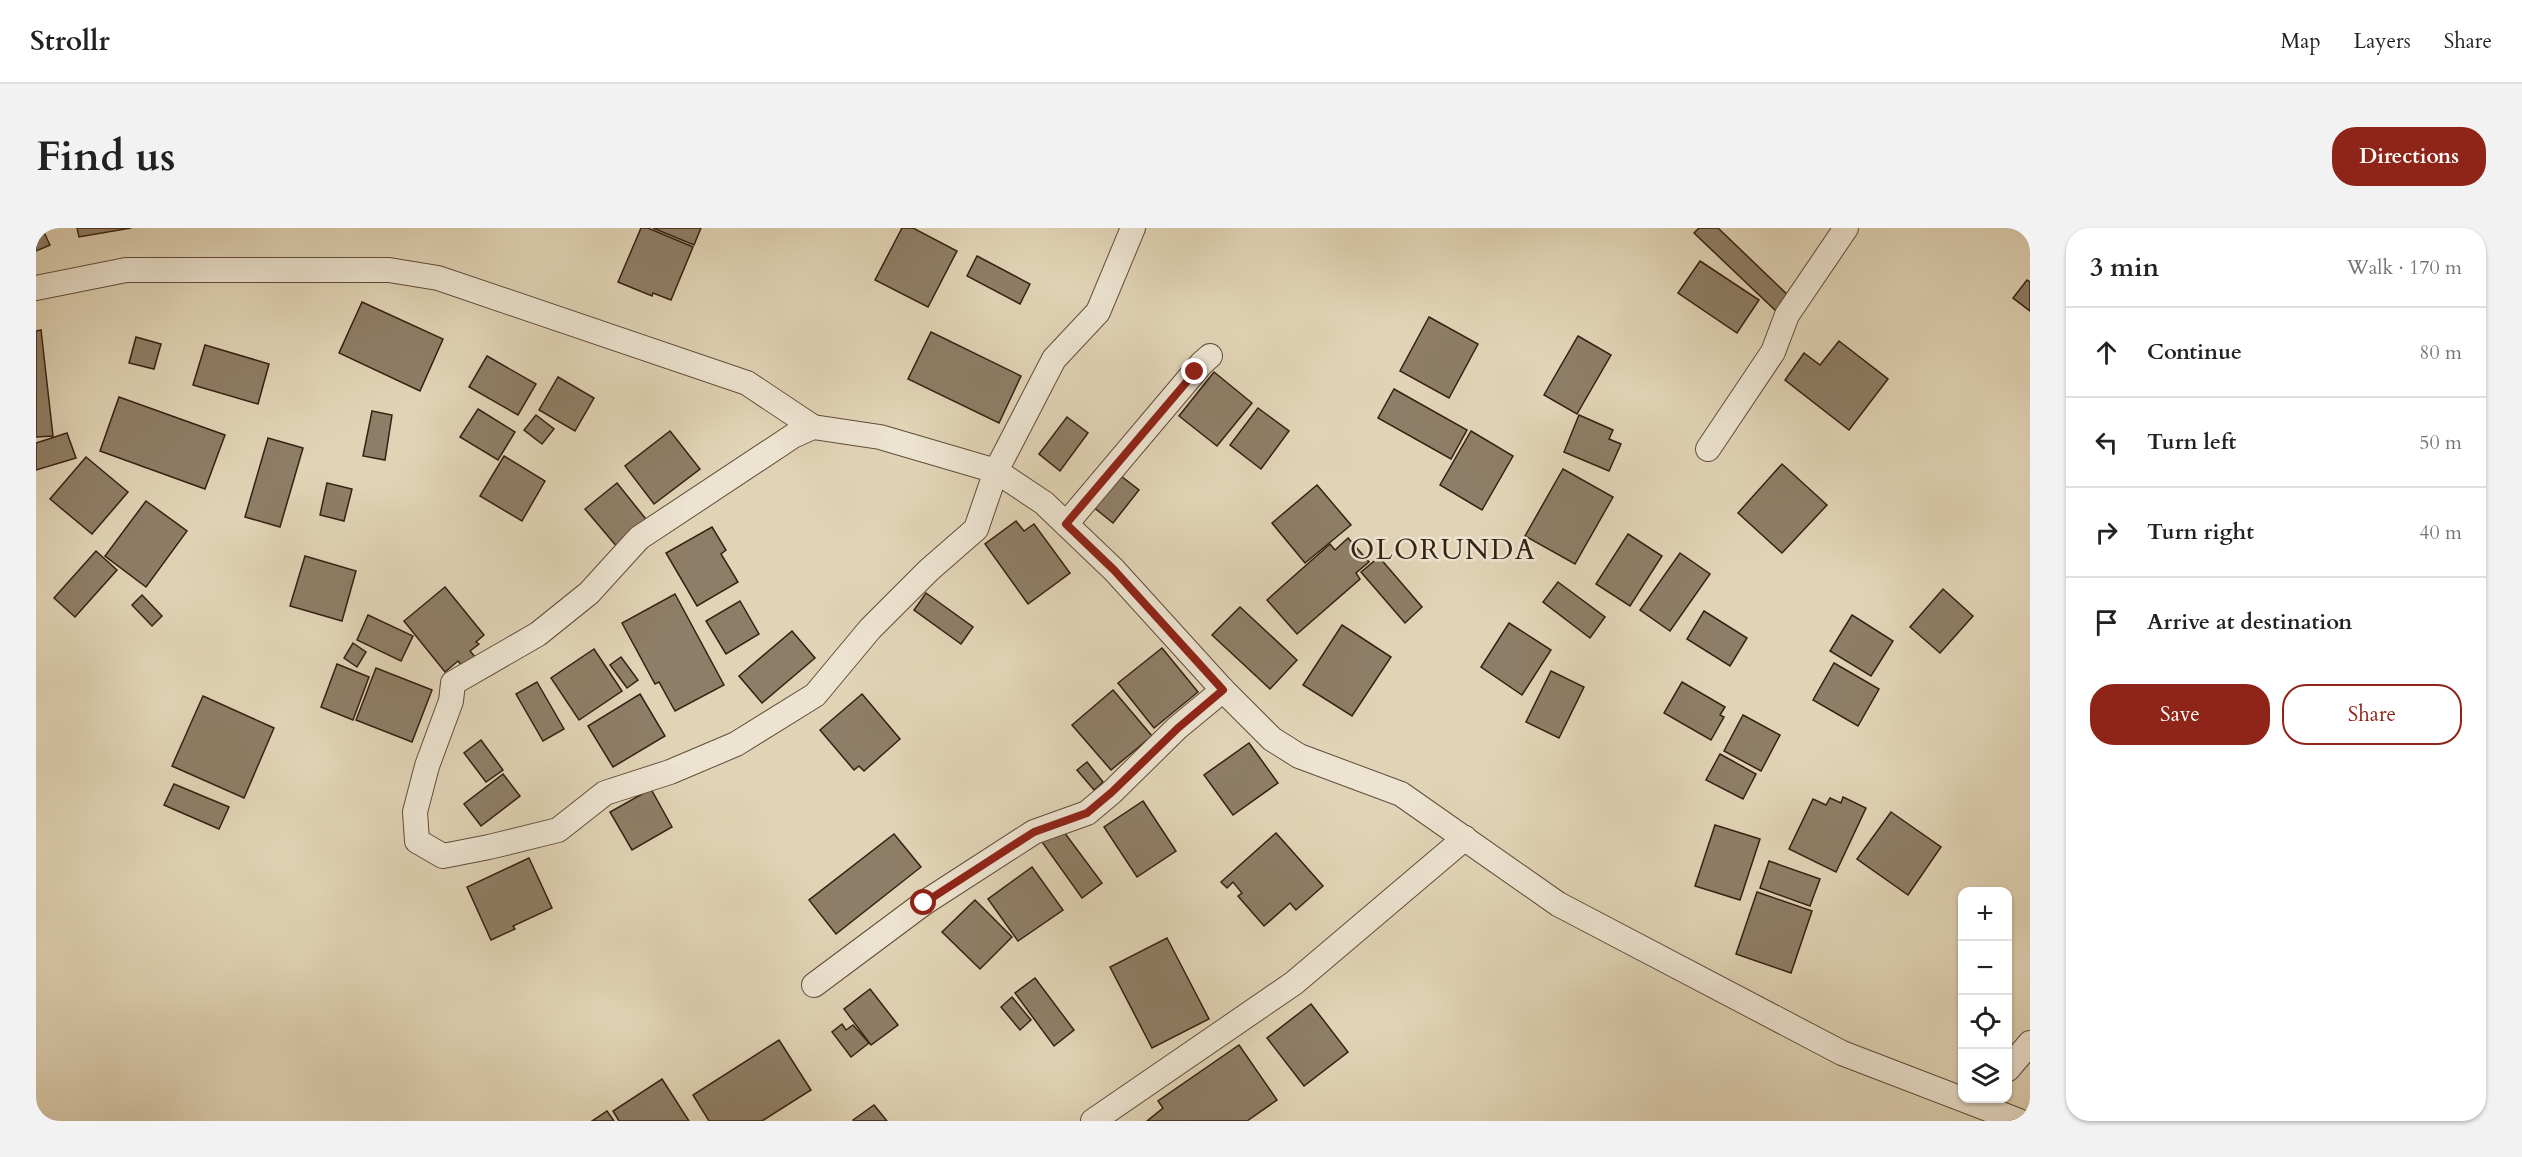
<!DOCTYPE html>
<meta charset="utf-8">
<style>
:root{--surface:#fff;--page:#f2f2f2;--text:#222;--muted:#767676;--line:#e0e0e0;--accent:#8f2418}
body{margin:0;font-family:Cardo,serif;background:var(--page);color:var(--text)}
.controls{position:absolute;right:18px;bottom:18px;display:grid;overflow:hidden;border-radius:12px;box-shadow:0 2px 4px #0004}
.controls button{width:54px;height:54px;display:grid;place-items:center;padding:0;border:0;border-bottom:2px solid var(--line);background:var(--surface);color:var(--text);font:30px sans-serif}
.stop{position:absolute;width:18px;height:18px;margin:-14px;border:4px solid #8f2418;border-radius:50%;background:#fff}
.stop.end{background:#8f2418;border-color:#fff;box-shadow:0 2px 6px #0008}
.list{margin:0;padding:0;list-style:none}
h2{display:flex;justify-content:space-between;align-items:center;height:78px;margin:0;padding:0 24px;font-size:26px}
h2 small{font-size:20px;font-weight:400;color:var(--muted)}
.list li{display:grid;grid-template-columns:39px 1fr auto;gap:18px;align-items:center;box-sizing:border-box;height:90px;padding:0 24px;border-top:2px solid var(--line)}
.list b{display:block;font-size:22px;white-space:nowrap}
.list em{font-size:20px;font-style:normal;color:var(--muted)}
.actions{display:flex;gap:12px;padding:18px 24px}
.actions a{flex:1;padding:14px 0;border:2px solid var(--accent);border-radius:24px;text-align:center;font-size:21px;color:var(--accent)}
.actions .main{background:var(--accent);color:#fff}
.icon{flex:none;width:33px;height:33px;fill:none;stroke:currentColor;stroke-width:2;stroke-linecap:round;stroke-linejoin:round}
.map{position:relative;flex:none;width:1994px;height:893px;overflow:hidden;border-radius:24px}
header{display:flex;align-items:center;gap:36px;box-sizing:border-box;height:84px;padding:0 30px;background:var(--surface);border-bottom:2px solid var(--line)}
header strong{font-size:28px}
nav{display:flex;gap:33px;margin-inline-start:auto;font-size:21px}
.intro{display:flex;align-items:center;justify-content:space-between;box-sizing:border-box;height:144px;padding:0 36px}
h1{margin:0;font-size:42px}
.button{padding:15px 27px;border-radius:24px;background:var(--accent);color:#fff;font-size:21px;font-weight:700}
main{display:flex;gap:36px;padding:0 36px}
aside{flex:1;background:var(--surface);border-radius:24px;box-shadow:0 2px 4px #0004}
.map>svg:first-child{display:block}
.building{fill:#8f7e67;stroke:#362012;stroke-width:1.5}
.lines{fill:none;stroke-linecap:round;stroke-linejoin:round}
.minor-casing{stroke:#614d3b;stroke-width:26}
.minor{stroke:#ece3d0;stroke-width:24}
.route{stroke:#8f2418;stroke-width:8}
.labels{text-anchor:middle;stroke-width:5;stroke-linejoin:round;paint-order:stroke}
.quarter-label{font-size:28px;letter-spacing:1.5px;fill:#362012;stroke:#ece3d0}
</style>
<header>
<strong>Strollr</strong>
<nav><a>Map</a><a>Layers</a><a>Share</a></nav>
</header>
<div class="intro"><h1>Find us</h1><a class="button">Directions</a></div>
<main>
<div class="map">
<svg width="1994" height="893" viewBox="0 0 1994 893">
<rect width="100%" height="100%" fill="#e1d4b6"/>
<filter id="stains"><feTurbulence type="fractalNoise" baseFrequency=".00333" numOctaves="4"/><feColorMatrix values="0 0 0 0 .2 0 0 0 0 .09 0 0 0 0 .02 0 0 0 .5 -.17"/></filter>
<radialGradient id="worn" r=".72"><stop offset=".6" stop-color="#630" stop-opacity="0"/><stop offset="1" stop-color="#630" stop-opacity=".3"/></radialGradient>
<g class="building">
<path d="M0,0H6L14,17L0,23Z"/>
<path d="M41,0H95L43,9Z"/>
<path d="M605,0H612L657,19L635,72L617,65L616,68L582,54Z"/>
<path d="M617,0H665L658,17Z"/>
<path d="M866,0H877L921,23L892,79L839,52Z"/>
<path d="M1663,0H1682L1756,71L1742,85L1658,5Z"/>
<path d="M941,28L994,56L984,76L931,48Z"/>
<path d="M1664,33L1723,72L1701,105L1642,65Z"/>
<path d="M1991,52L1994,54V83L1977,70Z"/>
<path d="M326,74L407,111L384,163L303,125Z"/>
<path d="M1393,89L1442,116L1413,170L1364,143Z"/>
<path d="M5,102L17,208L0,209V103Z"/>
<path d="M895,104L985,148L963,195L872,151Z"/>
<path d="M1542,108L1575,127L1541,186L1508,167Z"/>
<path d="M100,109L125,116L118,141L93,135Z"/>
<path d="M1803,113L1852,151L1813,202L1749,152L1768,125L1784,137Z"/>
<path d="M169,117L233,136L222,176L157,157Z"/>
<path d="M451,128L500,156L482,187L433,159Z"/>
<path d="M1178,144L1216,175L1181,218L1143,188Z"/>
<path d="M522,149L558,170L539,203L503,182Z"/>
<path d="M1358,161L1431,202L1415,231L1342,190Z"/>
<path d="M83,169L189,207L169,261L64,223Z"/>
<path d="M1222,180L1253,203L1225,241L1194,217Z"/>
<path d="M442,181L479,204L462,232L424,209Z"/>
<path d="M336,183L356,187L349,232L327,228Z"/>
<path d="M500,187L518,201L506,216L488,202Z"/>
<path d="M1543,187L1577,202L1573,211L1585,216L1573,243L1528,224Z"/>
<path d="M1031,189L1052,205L1024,243L1003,226Z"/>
<path d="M634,203L664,241L618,276L589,238Z"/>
<path d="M1435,203L1477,228L1446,282L1404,257Z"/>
<path d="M31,205L40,230L0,242V215Z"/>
<path d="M232,210L267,220L244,299L209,289Z"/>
<path d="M468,228L509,253L486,293L444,268Z"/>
<path d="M50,229L92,264L56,306L14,271Z"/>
<path d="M1746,236L1791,277L1746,325L1702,285Z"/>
<path d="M1527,241L1577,269L1539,336L1489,308Z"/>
<path d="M1081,245L1103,262L1077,295L1056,278Z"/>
<path d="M291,255L316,261L308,293L284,287Z"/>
<path d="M581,255L613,295L582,320L549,281Z"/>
<path d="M1281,257L1315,297L1269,335L1236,295Z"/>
<path d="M110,273L151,303L110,359L69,328Z"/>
<path d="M980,293L988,303L998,296L1034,345L992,376L949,316Z"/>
<path d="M676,299L690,322L685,326L702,354L661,378L630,325Z"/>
<path d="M1592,306L1626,328L1594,378L1560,356Z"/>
<path d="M1312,310L1333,334L1320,345L1324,351L1261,406L1231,372L1294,316L1299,322Z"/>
<path d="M60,323L81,342L39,389L18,370Z"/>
<path d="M1644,325L1674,346L1634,403L1604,382Z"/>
<path d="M269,328L320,343L306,393L254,378Z"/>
<path d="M1343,329L1386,379L1369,395L1325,344Z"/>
<path d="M1522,354L1569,389L1554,410L1507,374Z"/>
<path d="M409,359L448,407L440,414L443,416L434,423L440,430L428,440L422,433L409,444L368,393Z"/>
<path d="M1907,361L1937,388L1904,425L1874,399Z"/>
<path d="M890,365L937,399L925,416L878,382Z"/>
<path d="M639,366L688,457L639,483L623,454L619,456L586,395Z"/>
<path d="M106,367L126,388L116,398L96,377Z"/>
<path d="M704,373L723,406L690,426L670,393Z"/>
<path d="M1204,379L1261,432L1234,461L1176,407Z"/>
<path d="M1668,383L1711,410L1694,438L1651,411Z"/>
<path d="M332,387L377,408L365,433L321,412Z"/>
<path d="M1816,387L1857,413L1835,448L1794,423Z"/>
<path d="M1473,395L1515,422L1486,467L1445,439Z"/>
<path d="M1306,397L1355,429L1316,488L1267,457Z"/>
<path d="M756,403L779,430L726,475L703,448Z"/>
<path d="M317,415L330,424L321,439L308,430Z"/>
<path d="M1126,420L1162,464L1118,500L1082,455Z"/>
<path d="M558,421L586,463L543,492L515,450Z"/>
<path d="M585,429L602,452L591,460L574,437Z"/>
<path d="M1798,435L1843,461L1822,498L1777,472Z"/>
<path d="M301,436L333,449L317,492L285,479Z"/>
<path d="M340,440L396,462L376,514L320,492Z"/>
<path d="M1515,443L1548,459L1523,510L1490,494Z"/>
<path d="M501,454L528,501L507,513L480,466Z"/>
<path d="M1646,454L1689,479L1684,487L1688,489L1675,512L1628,485Z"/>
<path d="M1077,462L1116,508L1075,542L1036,497Z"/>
<path d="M604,466L629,508L577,539L552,498Z"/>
<path d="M826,466L864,511L828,543L823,538L818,542L784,502Z"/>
<path d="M167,468L238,500L208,570L136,538Z"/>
<path d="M1707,487L1744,507L1725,543L1688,523Z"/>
<path d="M445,512L467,542L450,554L428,525Z"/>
<path d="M1213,515L1242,555L1197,587L1168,547Z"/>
<path d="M1684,526L1720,546L1707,571L1670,552Z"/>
<path d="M1051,534L1067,554L1058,562L1041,542Z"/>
<path d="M467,546L484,568L445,598L428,576Z"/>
<path d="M138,556L193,579L183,601L128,577Z"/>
<path d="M615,561L636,599L596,622L574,584Z"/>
<path d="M1807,569L1830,580L1800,644L1753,621L1777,571L1790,577L1794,570L1805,575Z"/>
<path d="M1107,573L1140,623L1101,649L1068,599Z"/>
<path d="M1855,584L1905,619L1872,667L1821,631Z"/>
<path d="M1679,597L1724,611L1704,672L1659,658Z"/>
<path d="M1025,600L1066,655L1046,670L1006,614Z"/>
<path d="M1240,605L1287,658L1260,682L1254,675L1228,698L1202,668L1206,665L1197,654L1191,660L1185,654Z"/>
<path d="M858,606L885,639L800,706L773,672Z"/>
<path d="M493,630L516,680L477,698L479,701L455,712L431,659Z"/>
<path d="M1733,633L1784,651L1774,678L1724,660Z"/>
<path d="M996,639L1027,682L982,713L952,671Z"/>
<path d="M1721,664L1776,683L1755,745L1700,726Z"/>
<path d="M939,672L976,709L944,741L906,704Z"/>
<path d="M1131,710L1173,791L1116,820L1074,739Z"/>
<path d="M999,750L1038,802L1018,818L979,765Z"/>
<path d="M834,761L862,797L835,817L808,781Z"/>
<path d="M976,769L995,792L984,802L965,779Z"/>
<path d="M1275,776L1312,824L1268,858L1231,810Z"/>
<path d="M806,796L810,802L817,797L833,815L815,829L796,804Z"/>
<path d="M743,812L775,862L726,893H673L657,867Z"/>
<path d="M1203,817L1241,872L1211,893H1111L1127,880L1122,873Z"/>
<path d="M626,851L653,893H583L577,883Z"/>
<path d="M838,877L851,893H818L817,892Z"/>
<path d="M571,883L578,893H556Z"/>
</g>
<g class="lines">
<g class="minor-casing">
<g id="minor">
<path d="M0,60L90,42H353L402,50L711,155L777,199L844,209L960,243L1008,275L1078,342L1187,462L1236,511L1263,528L1365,566L1522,676L1806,825L1983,893"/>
<path d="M777,199L757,208L603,310L553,365L502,406L417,455L415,473L391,538L379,584L381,613L407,628L453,619L522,602L569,565L634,544L700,516L779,467L834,401L893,342L940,301L960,243L1018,131L1062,84L1097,0"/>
<path d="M1672,221L1737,124L1751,87L1810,0"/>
<path d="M1030,296L1166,135L1174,128"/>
<path d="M778,757L888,675L998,604L1051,585L1076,564L1141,500L1187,462"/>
<path d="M1972,841L1994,815"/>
<path d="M1057,893L1258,755L1429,610"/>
</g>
</g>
<use href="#minor" class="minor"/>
</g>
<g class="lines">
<path class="route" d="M888,675L998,604L1051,585L1076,564L1142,500L1187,462L1078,342L1030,296L1159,144"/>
</g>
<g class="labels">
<g class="quarter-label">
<text x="1407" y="331">OLORUNDA</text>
</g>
</g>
<rect width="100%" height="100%" filter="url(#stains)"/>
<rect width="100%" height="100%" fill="url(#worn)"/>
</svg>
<div class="controls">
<button>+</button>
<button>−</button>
<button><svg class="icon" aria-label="locate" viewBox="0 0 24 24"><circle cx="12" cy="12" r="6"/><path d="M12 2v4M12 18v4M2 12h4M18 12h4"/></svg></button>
<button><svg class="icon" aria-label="layers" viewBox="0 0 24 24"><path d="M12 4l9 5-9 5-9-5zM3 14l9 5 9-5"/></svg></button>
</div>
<div class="stop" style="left:888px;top:675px"></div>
<div class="stop end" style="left:1159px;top:144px"></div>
</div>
<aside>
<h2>3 min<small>Walk · 170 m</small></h2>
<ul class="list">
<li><svg class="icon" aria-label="ahead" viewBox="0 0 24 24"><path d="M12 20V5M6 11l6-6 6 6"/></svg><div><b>Continue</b></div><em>80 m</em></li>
<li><svg class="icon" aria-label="left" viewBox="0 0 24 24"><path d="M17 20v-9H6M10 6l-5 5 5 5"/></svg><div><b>Turn left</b></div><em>50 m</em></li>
<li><svg class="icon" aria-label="right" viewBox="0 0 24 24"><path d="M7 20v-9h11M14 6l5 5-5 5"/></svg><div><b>Turn right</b></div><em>40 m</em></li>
<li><svg class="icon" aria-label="arrive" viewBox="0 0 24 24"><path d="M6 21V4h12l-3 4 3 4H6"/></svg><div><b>Arrive at destination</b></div></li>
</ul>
<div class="actions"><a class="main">Save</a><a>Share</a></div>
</aside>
</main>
